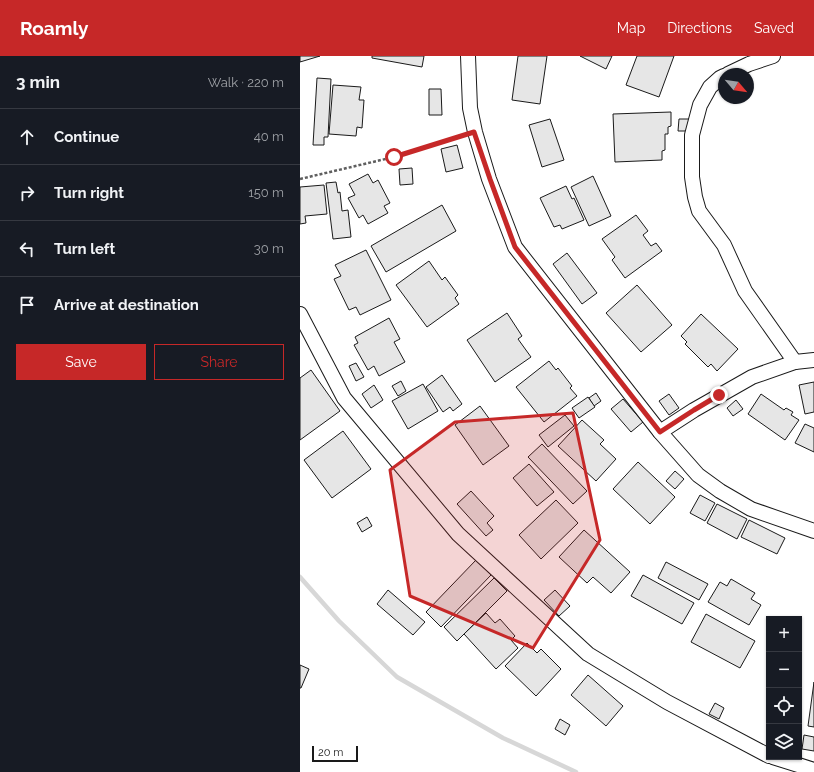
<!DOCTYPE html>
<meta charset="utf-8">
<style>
:root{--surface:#171b24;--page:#20242c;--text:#f1f3f6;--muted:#9ea1a6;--line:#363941;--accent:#c62828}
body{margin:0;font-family:Raleway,sans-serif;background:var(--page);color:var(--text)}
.controls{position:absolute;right:12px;bottom:12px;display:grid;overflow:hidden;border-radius:0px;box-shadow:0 1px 3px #0004}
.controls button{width:36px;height:36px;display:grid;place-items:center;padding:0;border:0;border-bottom:1px solid var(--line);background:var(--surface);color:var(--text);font:20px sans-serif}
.compass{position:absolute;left:418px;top:12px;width:36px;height:36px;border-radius:50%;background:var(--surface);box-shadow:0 1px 3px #0004;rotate:119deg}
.scale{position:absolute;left:12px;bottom:10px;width:46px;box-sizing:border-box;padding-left:4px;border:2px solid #1a1a1a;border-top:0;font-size:11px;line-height:14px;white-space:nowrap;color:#1a1a1a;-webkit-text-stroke:3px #fff;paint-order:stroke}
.stop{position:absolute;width:12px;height:12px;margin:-9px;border:3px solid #c62828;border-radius:50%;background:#fff}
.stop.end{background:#c62828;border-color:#fff;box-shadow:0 1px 4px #0008}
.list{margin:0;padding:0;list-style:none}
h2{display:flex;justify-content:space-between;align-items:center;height:52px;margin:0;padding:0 16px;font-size:17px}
h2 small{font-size:13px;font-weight:400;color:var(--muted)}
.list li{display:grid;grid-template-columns:26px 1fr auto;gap:12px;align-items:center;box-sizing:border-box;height:56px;padding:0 16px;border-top:1px solid var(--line)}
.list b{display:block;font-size:15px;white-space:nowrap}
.list em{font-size:13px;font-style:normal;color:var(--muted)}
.actions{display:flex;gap:8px;padding:12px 16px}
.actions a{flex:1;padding:9px 0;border:1px solid var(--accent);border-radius:0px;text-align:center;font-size:14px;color:var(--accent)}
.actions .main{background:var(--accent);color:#fff}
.icon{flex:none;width:22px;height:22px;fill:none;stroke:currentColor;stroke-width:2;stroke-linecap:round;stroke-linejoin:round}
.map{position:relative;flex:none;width:514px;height:716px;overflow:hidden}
header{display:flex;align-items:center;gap:24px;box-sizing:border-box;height:56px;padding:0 20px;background:var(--accent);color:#fff}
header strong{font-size:19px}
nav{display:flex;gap:22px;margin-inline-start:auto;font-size:14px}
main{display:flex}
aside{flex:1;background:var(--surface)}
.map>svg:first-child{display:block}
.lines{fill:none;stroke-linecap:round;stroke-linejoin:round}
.stream{stroke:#d7d7d7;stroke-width:4.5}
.building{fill:#e6e6e6;stroke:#1a1a1a}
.street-casing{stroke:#1a1a1a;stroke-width:16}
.path{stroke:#5f5f5f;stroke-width:2.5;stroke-dasharray:3 2;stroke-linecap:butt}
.street{stroke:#fff;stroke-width:14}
.route{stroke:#c62828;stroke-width:5}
.marked{fill:#c62828;fill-opacity:0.2;stroke:#c62828;stroke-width:3;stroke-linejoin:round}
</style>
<header>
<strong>Roamly</strong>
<nav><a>Map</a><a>Directions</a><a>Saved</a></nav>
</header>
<main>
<aside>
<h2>3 min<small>Walk · 220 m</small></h2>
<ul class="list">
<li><svg class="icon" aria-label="ahead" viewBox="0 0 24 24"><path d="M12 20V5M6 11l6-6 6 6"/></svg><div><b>Continue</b></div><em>40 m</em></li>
<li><svg class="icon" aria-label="right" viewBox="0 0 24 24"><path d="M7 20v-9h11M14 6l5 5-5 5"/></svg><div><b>Turn right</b></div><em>150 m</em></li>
<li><svg class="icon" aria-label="left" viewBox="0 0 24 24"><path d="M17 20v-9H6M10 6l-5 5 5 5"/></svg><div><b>Turn left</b></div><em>30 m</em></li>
<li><svg class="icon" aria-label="arrive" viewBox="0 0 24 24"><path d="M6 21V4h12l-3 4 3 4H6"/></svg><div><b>Arrive at destination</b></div></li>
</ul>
<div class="actions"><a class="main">Save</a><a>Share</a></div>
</aside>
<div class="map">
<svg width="514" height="716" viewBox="0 0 514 716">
<rect width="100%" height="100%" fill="#fff"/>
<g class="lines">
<path class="stream" d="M0,521L39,565L97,621L203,682L276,716"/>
</g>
<g class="building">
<path d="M0,0H20L0,6Z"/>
<path d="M72,0H124L122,11L72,2Z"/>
<path d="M218,0H247L240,48L212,44Z"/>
<path d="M280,0H312L306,13Z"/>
<path d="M337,0H374L359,41L326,29Z"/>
<path d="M17,22L31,23L28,81H24V89H13Z"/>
<path d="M33,29L61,31L59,44H64L62,72L57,71L56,80L29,78Z"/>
<path d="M129,33H141L142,59H129Z"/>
<path d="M371,56V70L368,71V78H365V94L362,95V104L315,106L313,58Z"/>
<path d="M250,63L264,104L242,111L229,69Z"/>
<path d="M379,63H392V75H378Z"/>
<path d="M157,89L163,112L146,116L141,93Z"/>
<path d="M112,112L113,128L100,129L99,113Z"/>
<path d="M68,118L73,127L78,124L90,147L84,150L88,157L68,168L63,159L59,162L48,142L55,139L49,128Z"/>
<path d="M293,120L311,160L289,170L271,131Z"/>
<path d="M36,126L38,137L40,136L42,155L48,154L51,181L33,183L26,127Z"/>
<path d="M24,129L27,158L5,160L6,167L0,168V131Z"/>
<path d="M266,130L272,143L274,142L284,164L262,173L260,169L254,171L240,142Z"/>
<path d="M142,149L156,175L86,216L71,190Z"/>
<path d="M336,159L348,175L343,179L351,190L356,187L362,195L325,222L312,204L315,201L302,183Z"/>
<path d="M66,194L91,244L60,259L56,251L49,254L34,223L41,220L35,209Z"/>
<path d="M267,197L297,237L282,248L253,208Z"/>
<path d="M129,205L142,224L145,221L158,239L155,242L159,248L127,271L96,229Z"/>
<path d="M337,229L372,269L341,296L306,257Z"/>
<path d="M207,257L222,280L218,283L231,301L195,326L167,284Z"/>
<path d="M401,258L438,293L417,315L411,308L408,311L385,288L387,286L381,280Z"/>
<path d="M89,262L100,283L94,286L105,306L79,320L74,310L68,314L54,289L58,287L55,281Z"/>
<path d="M249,305L256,314L258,312L272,330L270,332L277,340L244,366L216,331Z"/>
<path d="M56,307L64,321L56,325L49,310Z"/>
<path d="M11,314L40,355L0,384V322Z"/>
<path d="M142,319L162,348L153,355L150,351L143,356L126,331Z"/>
<path d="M101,325L106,335L98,340L92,330Z"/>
<path d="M514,326V356L505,358L499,329Z"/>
<path d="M123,328L138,355L108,373L92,345Z"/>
<path d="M74,329L83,344L71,352L62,338Z"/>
<path d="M296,337L301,345L294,350L289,342Z"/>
<path d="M369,338L379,352L369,359L359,345Z"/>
<path d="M461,338L484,354L486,352L493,356L491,359L499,364L485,384L448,358Z"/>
<path d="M288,341L295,351L279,362L272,352Z"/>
<path d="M323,343L343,366L331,376L311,353Z"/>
<path d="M436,344L443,353L433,360L427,352Z"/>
<path d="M180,350L209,390L183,409L155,369Z"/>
<path d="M265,359L274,370L248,391L239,379Z"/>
<path d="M282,364L304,384L300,388L316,403L296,425L258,390Z"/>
<path d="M505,368L514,372V396L495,387Z"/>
<path d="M43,375L71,413L32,442L4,404Z"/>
<path d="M242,388L287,435L273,448L228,401Z"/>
<path d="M338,406L375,441L350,468L313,433Z"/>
<path d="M229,408L254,436L237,450L213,422Z"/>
<path d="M375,415L384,423L375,433L366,425Z"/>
<path d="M171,435L194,460L187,467L193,474L186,480L157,448Z"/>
<path d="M400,439L415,447L405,465L390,457Z"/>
<path d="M256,444L278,467L241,503L219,479Z"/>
<path d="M417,448L447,463L437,483L407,467Z"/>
<path d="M67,461L72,470L62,476L57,467Z"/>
<path d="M449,464L485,482L477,498L441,481Z"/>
<path d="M284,474L330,516L311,537L293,521L287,527L259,501Z"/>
<path d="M176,504L191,519L141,571L126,556Z"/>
<path d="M366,506L408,528L399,544L358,522Z"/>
<path d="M343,519L394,547L382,568L331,540Z"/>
<path d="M194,522L207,535L157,585L144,571Z"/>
<path d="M431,523L455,537L451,543L461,549L449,569L408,546L420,526L427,530Z"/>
<path d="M88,534L125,566L113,579L77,548Z"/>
<path d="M255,534L270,550L259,560L244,544Z"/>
<path d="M186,557L195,567L200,563L215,580L211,584L218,592L196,613L164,578Z"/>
<path d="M406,558L455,585L440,612L391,586Z"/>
<path d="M227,587L237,597L241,593L261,613L236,640L205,610Z"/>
<path d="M0,609L9,613L1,632H0Z"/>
<path d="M288,619L323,650L306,670L271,639Z"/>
<path d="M514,626V671L508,670Z"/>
<path d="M415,647L424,652L419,663L409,658Z"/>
<path d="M260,663L270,669L265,679L255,673Z"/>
<path d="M504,679L514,681V695L502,693Z"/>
</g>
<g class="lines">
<g class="street-casing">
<g id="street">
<path d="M168,0L170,52L175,76L189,123L215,191L360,376L398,419L420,435L451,453L514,475"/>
<path d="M428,18L449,8L473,0"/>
<path d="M424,20L420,22L410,31L400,49L392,79V121L395,141L399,155L424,189L445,235L495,306"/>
<path d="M0,258L44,342L158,478L288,598L367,646L469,700"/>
<path d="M360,376L394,354L452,321L495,306L514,304"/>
<path d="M473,701L514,714"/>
</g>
</g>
<path class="path" d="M0,123L94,101L163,80"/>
<use href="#street" class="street"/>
</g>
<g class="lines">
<path class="route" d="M94,101L174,76L190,123L215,191L360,376L394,354L419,339"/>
</g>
<path class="marked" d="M273,357L300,484L233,592L110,540L90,414L155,366Z"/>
</svg>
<div class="controls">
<button>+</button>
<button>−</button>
<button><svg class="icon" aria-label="locate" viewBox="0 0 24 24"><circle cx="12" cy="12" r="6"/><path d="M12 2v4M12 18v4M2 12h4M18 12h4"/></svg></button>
<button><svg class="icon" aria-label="layers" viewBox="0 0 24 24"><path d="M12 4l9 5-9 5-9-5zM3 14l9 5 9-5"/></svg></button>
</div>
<svg class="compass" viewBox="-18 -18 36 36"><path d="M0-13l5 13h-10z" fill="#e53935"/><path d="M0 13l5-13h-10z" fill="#9ea1a6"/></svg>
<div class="scale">20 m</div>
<div class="stop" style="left:94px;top:101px"></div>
<div class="stop end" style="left:419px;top:339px"></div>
</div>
</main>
